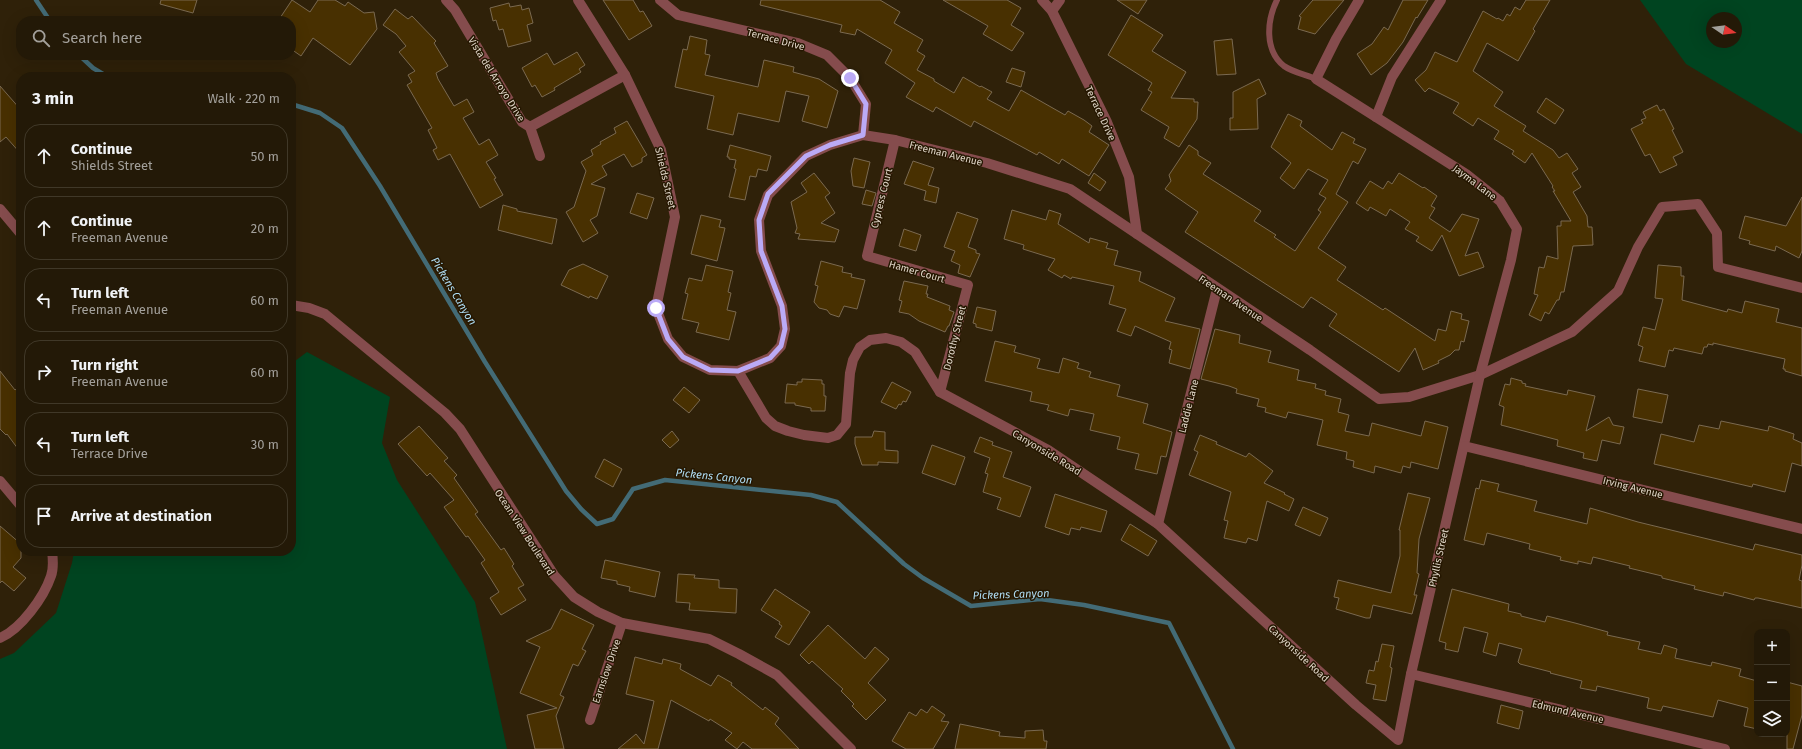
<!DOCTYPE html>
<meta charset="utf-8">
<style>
:root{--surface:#231907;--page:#2b2211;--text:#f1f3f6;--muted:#a3a09b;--line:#403828}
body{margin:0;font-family:"Fira Sans",sans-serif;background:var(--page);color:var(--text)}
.controls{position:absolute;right:12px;bottom:12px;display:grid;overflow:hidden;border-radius:8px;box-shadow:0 4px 16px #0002}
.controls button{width:36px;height:36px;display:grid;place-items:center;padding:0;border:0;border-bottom:1px solid var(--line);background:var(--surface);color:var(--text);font:20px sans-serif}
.compass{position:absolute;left:1706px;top:12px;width:36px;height:36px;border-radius:50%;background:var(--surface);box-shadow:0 4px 16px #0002;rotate:103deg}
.stop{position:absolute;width:12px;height:12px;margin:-9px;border:3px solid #bbaaf6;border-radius:50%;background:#fff}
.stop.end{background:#bbaaf6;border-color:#fff;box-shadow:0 1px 4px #0008}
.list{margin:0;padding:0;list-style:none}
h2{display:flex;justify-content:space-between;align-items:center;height:52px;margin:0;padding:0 16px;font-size:17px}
h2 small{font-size:13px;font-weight:400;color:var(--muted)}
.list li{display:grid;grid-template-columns:26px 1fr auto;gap:12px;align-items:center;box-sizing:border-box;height:64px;margin:0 8px 8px;padding:0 8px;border:1px solid var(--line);border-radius:16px}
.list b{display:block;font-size:15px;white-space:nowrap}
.list p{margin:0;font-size:13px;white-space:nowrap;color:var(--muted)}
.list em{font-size:13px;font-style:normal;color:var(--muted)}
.icon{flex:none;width:22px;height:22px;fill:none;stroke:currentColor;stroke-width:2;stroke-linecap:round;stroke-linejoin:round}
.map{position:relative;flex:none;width:1802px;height:749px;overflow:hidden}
.search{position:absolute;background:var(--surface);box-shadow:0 4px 16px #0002;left:16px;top:16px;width:280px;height:44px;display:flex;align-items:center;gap:10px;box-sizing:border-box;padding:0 14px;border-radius:16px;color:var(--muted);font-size:15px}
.panel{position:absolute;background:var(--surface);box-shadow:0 4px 16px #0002;left:16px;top:72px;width:280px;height:484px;border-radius:16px}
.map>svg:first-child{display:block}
.green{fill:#004420;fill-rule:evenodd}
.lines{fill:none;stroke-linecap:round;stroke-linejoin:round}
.stream{stroke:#436b76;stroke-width:4.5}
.building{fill:#483001;stroke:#7a6950}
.lane{stroke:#854c4d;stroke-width:6}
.street{stroke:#854c4d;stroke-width:10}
.route{stroke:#bbaaf6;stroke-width:5}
.labels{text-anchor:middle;stroke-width:3;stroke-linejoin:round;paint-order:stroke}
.street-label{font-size:10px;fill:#e0d6c8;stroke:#251701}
.water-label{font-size:11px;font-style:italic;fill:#afddf4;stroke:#251701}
</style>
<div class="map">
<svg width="1802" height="749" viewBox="0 0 1802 749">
<rect width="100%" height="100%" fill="#2f2109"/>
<g class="green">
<path d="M1640,0H1802V134L1686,64ZM1712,18H1736V42H1712Z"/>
<path d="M307,352L390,397L382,443L397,480L475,602L507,749H0V659L14,653L56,613L72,563L74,551H291V364Z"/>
</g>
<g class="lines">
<g class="stream">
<path d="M36,0L50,21"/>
<path d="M79,55L93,68L108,77"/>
<path d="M291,104L320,113L342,128L380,186L485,362L566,491L581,509L597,524L613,519L633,489L665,480L811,495L837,502L904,564L923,578L971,606L1040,599L1084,605L1169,623L1233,749"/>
</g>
</g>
<g class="building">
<path d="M161,0H197L193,13L160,4Z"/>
<path d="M292,0L310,12L318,0H335L345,6L348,2L364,13L374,12L377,29L350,65L313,38L301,56L291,49V21H278Z"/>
<path d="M603,0H633L640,12L643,11L652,26L629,40Z"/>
<path d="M761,0H880L900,12L894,23L923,40L917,51L925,56L917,70L934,79V81L954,93L963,77L980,87L981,86L992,92L987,99L1009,111L1021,90L1065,115L1068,111L1084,120L1092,126L1089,132L1109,145L1089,176L1062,159L1059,164L1039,152L1037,155L974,121L971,127L936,107L933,112L906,97L915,83L885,63L892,50L857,29L855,35L840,32L842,25L760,5Z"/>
<path d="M943,0H1007L1021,8L1011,25L1024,33L1012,51L983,34L988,26Z"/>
<path d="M1117,0H1147L1138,14Z"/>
<path d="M1313,0H1344L1315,34L1298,29L1301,17L1299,16Z"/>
<path d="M1403,0H1428L1417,18L1416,17L1403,42L1387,63L1371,75L1357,54L1372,44L1384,27L1388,30Z"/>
<path d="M1526,0H1550L1533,29L1535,31L1518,61L1487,43L1473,71L1503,92L1494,106L1526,126L1523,131L1553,150L1559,158L1567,153L1578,169L1572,173L1581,187L1573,192L1587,216L1588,227H1592L1593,245L1573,246L1564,292H1561L1559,300H1557L1549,314L1545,312L1541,321L1529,315L1538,295L1534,294L1539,267L1544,268L1547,256L1558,259L1557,226H1561V221H1571L1553,191H1555L1552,187L1553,186L1532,153L1525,163L1512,154L1514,151L1494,139L1499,131L1478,118L1473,126L1453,113L1459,103L1429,88L1425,92L1415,80L1426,70L1435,52L1457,62L1483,11L1497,19L1498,18L1503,21L1507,14L1510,16L1515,7L1520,10Z"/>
<path d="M509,3L510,7L521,5L522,10L529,8L533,23L527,25L531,41L508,47L503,29L499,30L496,20L493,21L490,8Z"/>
<path d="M395,9L408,19L412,16L436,41L434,43L448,66L436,73L438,79L454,106L467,99L474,112L463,118L479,145L489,139L498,155L486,162L496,178L494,179L503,195L480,208L450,154L438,160L433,150L437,148L428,130L432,128L407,85L412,82L408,75L415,71L399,52L406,46L396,34L383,25Z"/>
<path d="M1131,15L1163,35L1152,51L1186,72L1171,98L1194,99V102H1198L1197,119L1179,147L1164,138L1169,127L1141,110L1152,92L1148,90L1152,83L1108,55Z"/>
<path d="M690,36L707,40L705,54L710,55L705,75L758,87L764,60L794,67L793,72L819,79L838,91L827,128L802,121L809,96L786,91L779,122L738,113L733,135L707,129L714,96L675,87L683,49L687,50Z"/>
<path d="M1232,39L1236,74L1217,75L1214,41Z"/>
<path d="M577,52L585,65L579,69L581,72L554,88L555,90L542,97L535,85L532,87L522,68L547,53L554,65Z"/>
<path d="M1012,68L1025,72L1021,87L1006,82Z"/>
<path d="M1259,79L1266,94L1257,99L1258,129L1230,130V118H1233V92Z"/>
<path d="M0,86L21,110V154L6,137L0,142Z"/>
<path d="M1546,98L1564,110L1555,124L1537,112Z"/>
<path d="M1657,105L1660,111L1664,109L1674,129L1672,130L1683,152L1673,157L1677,165L1660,173L1650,154L1645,156L1631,129L1643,123L1641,120L1646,118L1643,112Z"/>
<path d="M1288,114L1302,121L1300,126L1332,150L1342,132L1355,139L1353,143L1366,149L1358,164L1353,161L1336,194L1348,202L1318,248L1346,267L1337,280L1383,310L1385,308L1435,341L1438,329L1446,331L1451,311L1462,314L1461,319L1469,321L1464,342L1461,341L1459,350H1455L1450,355L1438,361L1439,363L1423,370L1415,348L1399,372L1329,326L1337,314L1311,297L1303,308L1185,232L1198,212L1165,189L1171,181L1169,175L1189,145L1198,151V155L1211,163L1203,174L1261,211L1254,221L1276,235L1274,237L1295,251L1321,212L1318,210L1326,198L1319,194L1328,180L1308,169L1294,189L1280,178L1291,163L1271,147Z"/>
<path d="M627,121L647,155L642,158V162L632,167L624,154L602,166L607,175L591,184L605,188L597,216L590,220L598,233L583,242L566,212L574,207L586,171L581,162L593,155L591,150L601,144L600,142L616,133L614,128Z"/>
<path d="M730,145L771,156L767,171L758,169L756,177L750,176L745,200L729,197L736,169L734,168L736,160L729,159V157H727Z"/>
<path d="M854,158L870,162L864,188L853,186L851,171Z"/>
<path d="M913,161L934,168L928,185L939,188L936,203L924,200L926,191L904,184Z"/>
<path d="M814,173L830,193L825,197L835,213L821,223L839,230L835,242L798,239L800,234L795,233L797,228L791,202L807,192L801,183Z"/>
<path d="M1094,173L1106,182L1100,191L1088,183Z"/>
<path d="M1399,173L1423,188L1424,187L1437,196L1431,206L1435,208L1429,218L1450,232L1462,214L1479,219L1465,256L1478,252L1484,267L1459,276L1442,235L1432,251L1416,241L1419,237L1405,229L1410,222L1390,209L1386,216L1370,207L1368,211L1356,203L1370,181L1383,189L1388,181L1392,184Z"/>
<path d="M866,190L876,193L872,206L862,204Z"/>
<path d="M637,193L654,198L647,219L630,213Z"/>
<path d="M1802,197V251L1799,258L1776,246L1775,251L1749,244L1750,241L1739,238L1745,216L1786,226Z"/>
<path d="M503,205L517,209V211L557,219L552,244L498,230Z"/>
<path d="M1012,210L1046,220L1049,210L1061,214L1058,224L1089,243L1090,238L1108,243L1106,248L1118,251L1114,265L1141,272L1139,281L1175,298L1165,321L1200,329L1190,369L1169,363L1172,350L1169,349L1171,342L1135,326L1131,336L1117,331L1126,309L1109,304L1114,286L1072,277L1071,279L1064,275L1062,278L1048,270L1055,259L1023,249L1024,245L1004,239Z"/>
<path d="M957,212L978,219L968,247L976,250V253L980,254L970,277L958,273L960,265L951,261L955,251L944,247Z"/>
<path d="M701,215L721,220L719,227L725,228L717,261L691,254Z"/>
<path d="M904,229L921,235L916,251L899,246Z"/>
<path d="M821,261L843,267L842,272L852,274L851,277L865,280L857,309L844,306L839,317L830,314L827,310L819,308L814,302L818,286L815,285Z"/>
<path d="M583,264L608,276L597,299L590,296L589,298L561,285L569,270Z"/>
<path d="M706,265L733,271L728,292L731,293L727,310L736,312L729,340L696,332L699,323L682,319L688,294L685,293L689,278L702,281Z"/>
<path d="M1658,265L1681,267V276H1684L1682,300L1727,312L1728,309L1742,313L1745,301L1779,309L1776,322L1802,328V376L1785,371V369H1783L1785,359L1713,343V345L1708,344L1707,347H1704L1702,354L1674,348L1673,351L1669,350L1665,367L1639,361L1643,347L1638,345L1643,327L1655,330L1663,299L1655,298Z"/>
<path d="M904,281L928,286L926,294H928L927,297L950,306L949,310L954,312L949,326H948L945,332L919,321L909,314L899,312L902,301L899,300Z"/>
<path d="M977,307L996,311L992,331L976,327V324L973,323Z"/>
<path d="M1215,329L1240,335L1239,343L1271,351L1268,362L1299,370L1297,380L1316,384L1315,388L1326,391L1325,395L1341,399L1338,412L1349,415L1345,431L1369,436L1372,423L1421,436L1425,421L1448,427L1438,469L1411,462L1410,468L1403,466L1401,473L1375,466L1374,473L1353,467L1354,461L1346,459L1347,452L1317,445L1323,420L1288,412L1286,418L1265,412L1266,408L1257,406L1259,399L1236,393L1237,389L1229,386L1201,379Z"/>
<path d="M995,341L1016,346L1014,352L1040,359L1037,368L1059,373L1063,358L1079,363L1077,368L1091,372L1089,377L1120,385L1117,396L1148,404L1143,423L1172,432L1166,457L1161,456L1157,474L1135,469L1139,454L1117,449L1120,437L1090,430L1094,414L1070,409L1068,416L1047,410L1049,405L1030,401L1032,392L985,381Z"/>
<path d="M0,371L15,390L21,385V453L7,434L6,435L0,429Z"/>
<path d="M1511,378L1522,381V383L1526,384L1525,386L1567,395L1568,390L1595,396L1586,431L1609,417L1613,425L1624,427L1620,444L1602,440L1597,461L1583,458L1584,453L1557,446L1558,440L1501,425L1504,407L1499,405L1505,384L1510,385Z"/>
<path d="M802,379L822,380V384H824V396H826L825,411H811V408L795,405V403H785L787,384L797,385V382H802Z"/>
<path d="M892,382L911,392L906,402L903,401L901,405L899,404L896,409L881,402Z"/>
<path d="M684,387L700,400L689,413L673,400Z"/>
<path d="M1638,389L1668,395L1662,423L1633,417Z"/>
<path d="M1721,421L1768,431L1769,426L1794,434L1793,439L1802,443V466L1792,463L1785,492L1753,484L1752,487L1654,464L1661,434L1694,442L1699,425L1719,429Z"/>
<path d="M419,426L448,458L444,461L457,475L454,478L478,512L475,514L501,550L504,548L514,564L512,566L524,585L518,588L526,600L501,615L490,598L499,592L481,563L485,560L468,536L466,537L444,507L454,500L430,473L427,476L398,444Z"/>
<path d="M672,431L679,440L670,448L662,440Z"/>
<path d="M874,431L885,432V450L898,451V463L878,462V465H862L855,444V437H872Z"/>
<path d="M1200,435L1217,442L1216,444L1246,457L1249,453L1273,471L1264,483L1285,493L1284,494L1294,499L1289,511L1267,501L1257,541L1248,538L1246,543L1224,538L1228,521L1224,520L1231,492L1189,475L1198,452L1194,450Z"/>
<path d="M980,437L993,442L992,445L1012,452L1003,477L1031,487L1020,517L997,509L1001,498L983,492L988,474L985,473L990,458L974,452Z"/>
<path d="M932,445L965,457L955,485L922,473Z"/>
<path d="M604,459L622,469L613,487L595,477Z"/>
<path d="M1481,480L1499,484L1497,491L1537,501L1534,511L1587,524L1590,508L1638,522L1753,550L1755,544L1802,555V565L1799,580L1802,581V608L1758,598H1755L1754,600L1724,592L1723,596L1694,589L1695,586L1662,578V576L1629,568L1630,566L1593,557L1591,564L1578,561V564L1560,560L1561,557L1529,549L1530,544L1487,533L1484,545L1464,540L1476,488L1479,489Z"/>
<path d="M1408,493L1430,498L1419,539L1417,573L1419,574L1414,595H1417L1412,614L1373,605L1370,618H1366L1336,609L1339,598L1334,597L1338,580L1391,593L1400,556V530H1399Z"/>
<path d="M1055,494L1107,511L1101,532L1081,527L1080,530L1071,528L1069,535L1045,527Z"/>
<path d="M1303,507L1328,518L1320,536L1295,525Z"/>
<path d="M1130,524L1157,541L1148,556L1121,540Z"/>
<path d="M0,526L21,544V558L13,567L26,578L14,591L2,581L0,583Z"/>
<path d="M605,560L660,572L655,597L629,591L630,587L617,584V581L601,578Z"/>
<path d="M678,574L695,575L694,578L719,580V588L737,589L736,613L689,610L690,603L676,602Z"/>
<path d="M775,589L810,612L789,645L775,637L782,626L779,624L780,622L761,610Z"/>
<path d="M1452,589L1509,604L1508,611L1521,614V616L1545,622L1547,616L1575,623L1608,632L1607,635L1640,642L1638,649L1661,654L1664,645L1677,649L1675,658L1711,666L1712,662L1741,669L1739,676L1757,681V729L1744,726L1748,708L1718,700L1713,717L1663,706L1661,711L1647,708L1649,698L1597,686L1596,691L1580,688L1582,681L1550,673L1551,672L1520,664L1518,662L1522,649L1499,643L1496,656L1483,652L1488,633L1464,627L1458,652L1445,649L1446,643L1439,641Z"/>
<path d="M561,609L594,625L582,649L586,651L578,666L573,664L560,695L564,697L556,716L564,749H535L527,715L557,708L520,693L540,647L526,641L551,629Z"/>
<path d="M828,625L865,659L875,647L889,659L868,683L886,700L866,720L852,706L854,704L841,691L843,689L812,661L809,664L800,655Z"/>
<path d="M1382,644L1394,646L1390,667L1392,668L1391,674L1386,701L1373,699L1376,685L1366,683L1369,670L1374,671L1376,661L1378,662Z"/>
<path d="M635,657L662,664L663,659L681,664L680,669L711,686L718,675L732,683L731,685L763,710L765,707L779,718L775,724L799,749H752L743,742L737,749L725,740L732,733L710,719L709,721L671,700L658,749H618L636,734L644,744L654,701L626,694Z"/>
<path d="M1787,682L1802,686V715L1793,749H1787Z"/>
<path d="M1501,705L1523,711L1519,729L1497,723Z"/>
<path d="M932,706L945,715L941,721L949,722L933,749H906L892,741L909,712L916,716L921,709L927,713Z"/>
<path d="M960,724L1000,732L999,736L1025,738V731L1043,730L1044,741H1047L1046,749H955Z"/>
</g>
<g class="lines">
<path class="lane" d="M1277,0C1267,20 1264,50 1284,66C1292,72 1307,75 1316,79"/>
<g class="street">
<path d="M446,0L455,10L522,122L530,127L625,75"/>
<path d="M578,0L625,75L661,150L675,217L656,308L668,339L683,357L710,370L738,371L770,358L781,346L785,329L782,306L761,251L759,220L768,195L806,156L830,145L863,135L895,140L987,163L1070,189L1310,350L1379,399L1409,397L1480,375L1572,332L1618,291L1638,247L1662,207L1698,204L1717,233L1718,267L1802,288"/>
<path d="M660,0L678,15L798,43L827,55L850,78L866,104L863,135"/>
<path d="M1042,0L1052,11L1107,122L1129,177L1137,234"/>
<path d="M1052,11L1060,0"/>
<path d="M1376,117L1392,77L1441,0"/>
<path d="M530,127L540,156"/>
<path d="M895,140L867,256L968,285L940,392"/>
<path d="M0,209L21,234"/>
<path d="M291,305L309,308L325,314L445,413L460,429L554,575L574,597L598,612L622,623L709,639L739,654L777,675L851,749"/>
<path d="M738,371L766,418L775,426L788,431L804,435L828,438L837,435L846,424L850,373L853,360L860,347L870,340L886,338L901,342L915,352L940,392L1048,450L1158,524L1356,705L1398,740L1411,674L1480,375L1511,260L1517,229L1500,201L1466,174L1316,79L1336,39L1359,0"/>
<path d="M1464,446L1802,529"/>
<path d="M0,481L21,506"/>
<path d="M1158,524L1217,289"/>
<path d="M0,638C21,629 44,597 51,576C54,568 53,559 52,551"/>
<path d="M1411,674L1725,749"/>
<path d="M590,720L622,623"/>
</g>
</g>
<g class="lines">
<path class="route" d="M656,308L668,339L683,357L710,370L738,371L770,358L781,346L785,329L782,306L761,251L759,220L768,194L806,156L830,145L863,135L866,104L850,78"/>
</g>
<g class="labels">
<g class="street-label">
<text transform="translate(776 39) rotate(15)" y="4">Terrace Drive</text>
<text transform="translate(497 79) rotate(58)" y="4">Vista del Arroyo Drive</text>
<text transform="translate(1101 113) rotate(65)" y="4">Terrace Drive</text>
<text transform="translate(946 153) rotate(14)" y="4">Freeman Avenue</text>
<text transform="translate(666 178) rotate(77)" y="4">Shields Street</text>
<text transform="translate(1475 182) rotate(37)" y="4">Jayma Lane</text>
<text transform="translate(881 198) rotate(-76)" y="4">Cypress Court</text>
<text transform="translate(917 271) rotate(16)" y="4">Hamer Court</text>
<text transform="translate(1231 298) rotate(34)" y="4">Freeman Avenue</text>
<text transform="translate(954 338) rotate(-76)" y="4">Dorothy Street</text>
<text transform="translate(1188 406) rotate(-76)" y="4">Laddie Lane</text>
<text transform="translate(1047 452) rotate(31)" y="4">Canyonside Road</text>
<text transform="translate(1633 487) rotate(14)" y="4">Irving Avenue</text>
<text transform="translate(525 532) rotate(57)" y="4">Ocean View Boulevard</text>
<text transform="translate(1438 558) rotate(-77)" y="4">Phyllis Street</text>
<text transform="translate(1299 653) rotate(43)" y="4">Canyonside Road</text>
<text transform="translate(606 671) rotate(-71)" y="4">Earnslow Drive</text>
<text transform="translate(1568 711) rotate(13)" y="4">Edmund Avenue</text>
</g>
<g class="water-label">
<text transform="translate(454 291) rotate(59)" y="4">Pickens Canyon</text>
<text transform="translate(714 476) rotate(6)" y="4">Pickens Canyon</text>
<text transform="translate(1011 594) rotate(-2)" y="4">Pickens Canyon</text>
</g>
</g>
</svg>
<div class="controls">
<button>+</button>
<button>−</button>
<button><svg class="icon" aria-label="layers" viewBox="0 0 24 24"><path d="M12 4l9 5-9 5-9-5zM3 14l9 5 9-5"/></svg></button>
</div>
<svg class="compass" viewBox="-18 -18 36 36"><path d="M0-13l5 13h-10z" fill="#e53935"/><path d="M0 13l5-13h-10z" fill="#a3a09b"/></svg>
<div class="stop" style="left:656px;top:308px"></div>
<div class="stop end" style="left:850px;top:78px"></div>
<div class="search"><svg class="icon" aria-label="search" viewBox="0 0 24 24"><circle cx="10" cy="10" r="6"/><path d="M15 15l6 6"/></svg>Search here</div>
<section class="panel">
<h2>3 min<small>Walk · 220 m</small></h2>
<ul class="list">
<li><svg class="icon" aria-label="ahead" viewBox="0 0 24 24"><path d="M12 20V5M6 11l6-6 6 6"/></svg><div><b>Continue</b><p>Shields Street</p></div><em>50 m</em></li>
<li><svg class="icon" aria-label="ahead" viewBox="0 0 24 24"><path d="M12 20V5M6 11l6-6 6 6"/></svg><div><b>Continue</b><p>Freeman Avenue</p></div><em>20 m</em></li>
<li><svg class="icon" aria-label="left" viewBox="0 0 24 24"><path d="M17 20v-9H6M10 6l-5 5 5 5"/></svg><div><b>Turn left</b><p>Freeman Avenue</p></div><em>60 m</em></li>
<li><svg class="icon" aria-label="right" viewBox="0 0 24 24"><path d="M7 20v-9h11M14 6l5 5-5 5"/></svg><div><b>Turn right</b><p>Freeman Avenue</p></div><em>60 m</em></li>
<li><svg class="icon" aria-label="left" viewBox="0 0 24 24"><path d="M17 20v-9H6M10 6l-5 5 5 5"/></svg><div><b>Turn left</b><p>Terrace Drive</p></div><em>30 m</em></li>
<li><svg class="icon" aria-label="arrive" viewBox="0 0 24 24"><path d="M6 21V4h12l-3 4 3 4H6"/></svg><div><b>Arrive at destination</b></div></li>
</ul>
</section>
</div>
